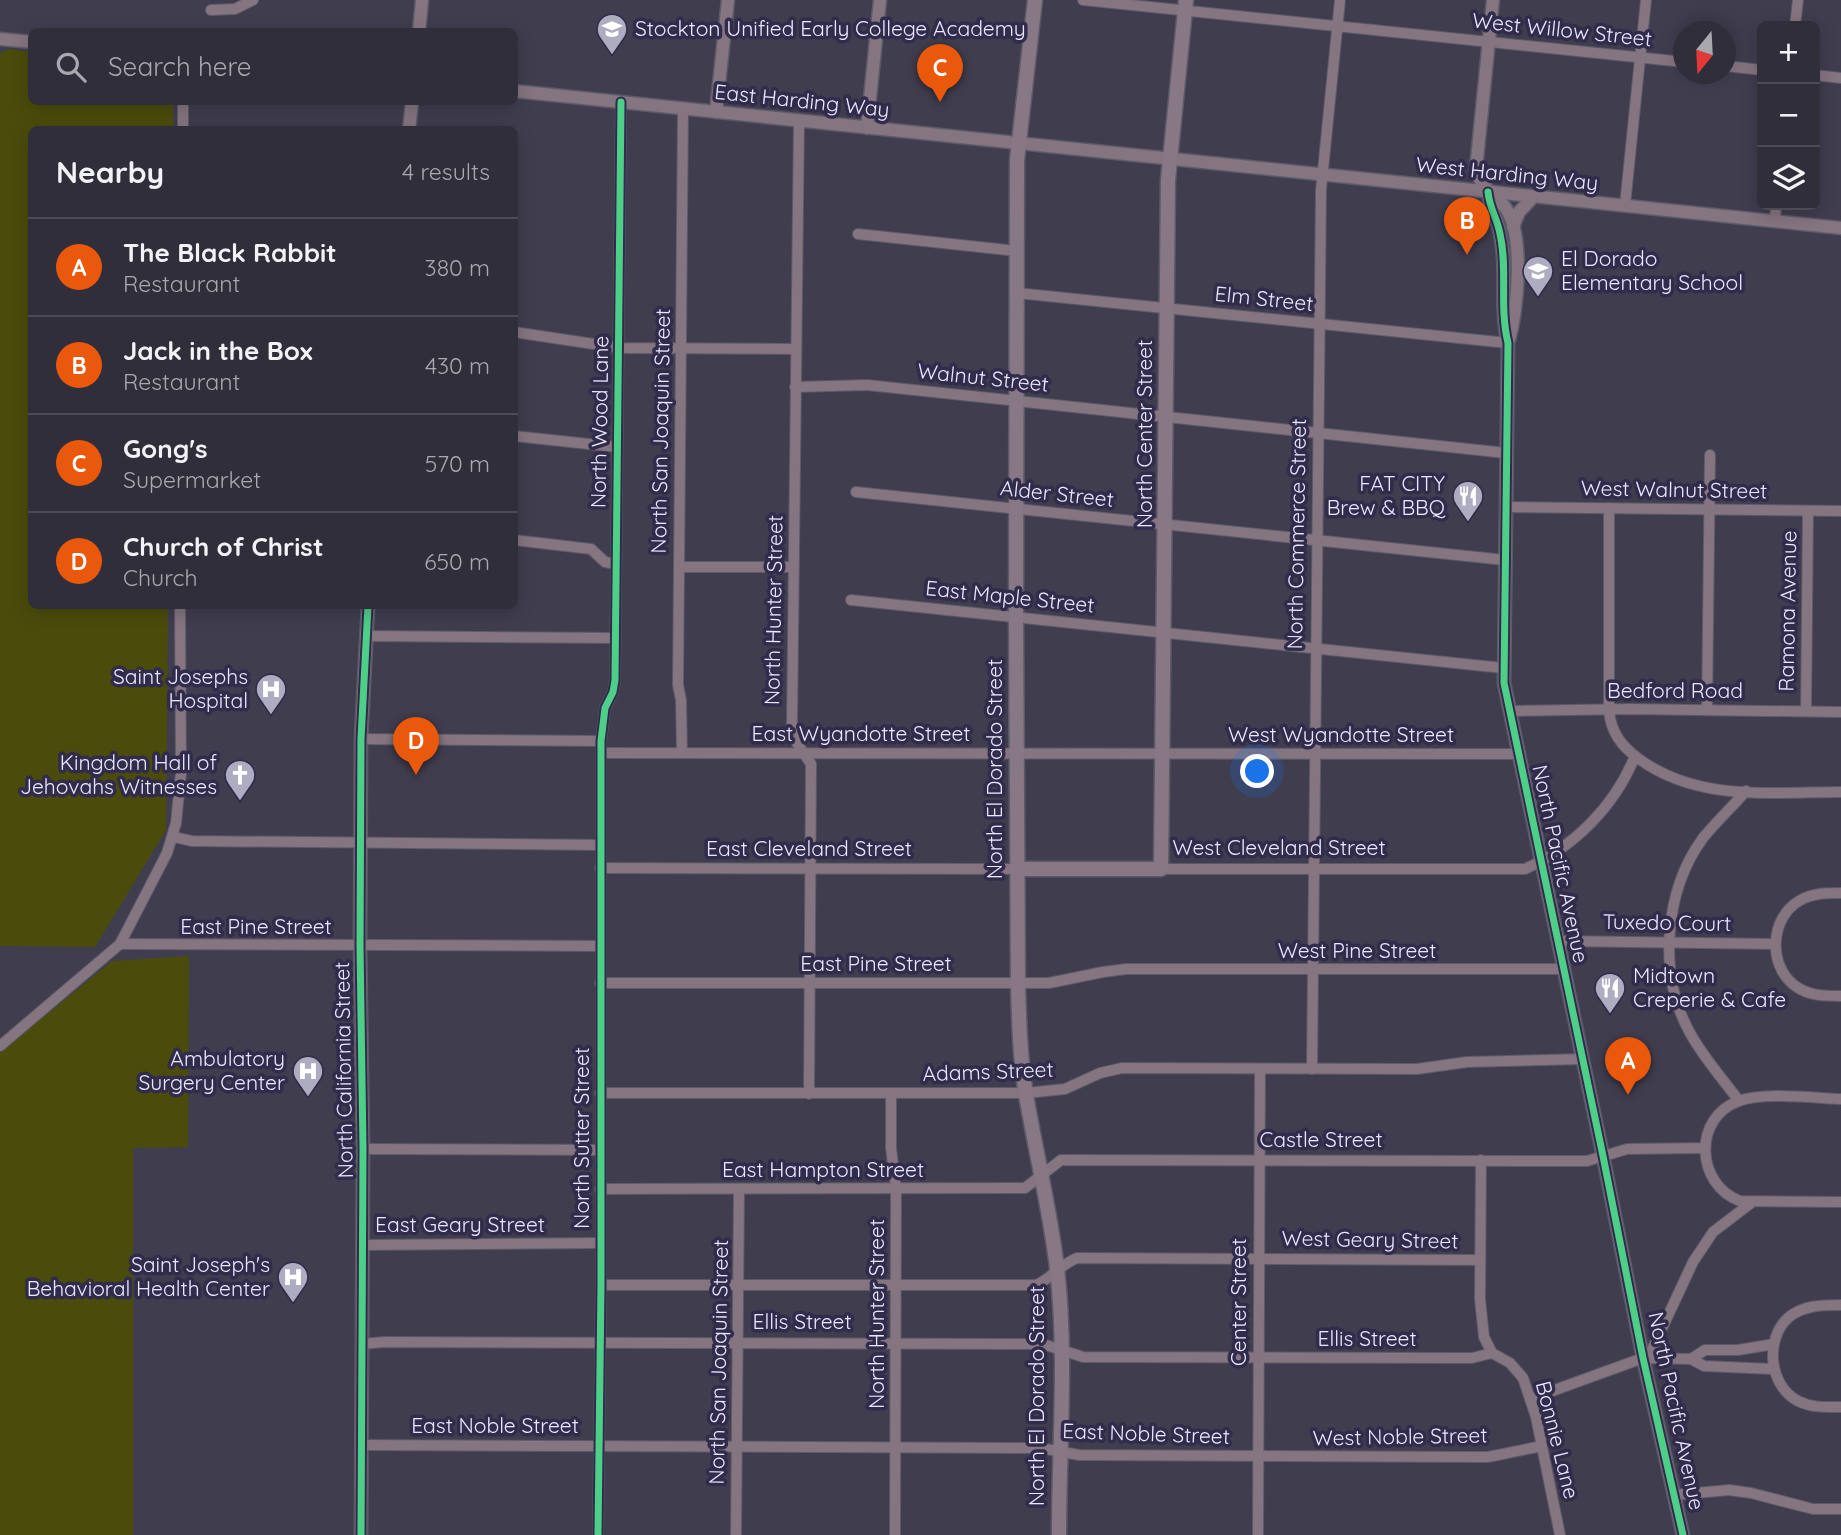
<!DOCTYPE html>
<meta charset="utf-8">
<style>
:root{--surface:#302e3b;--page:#3c3a46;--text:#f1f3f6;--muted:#a8a8af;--line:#4b4a55;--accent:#ea580c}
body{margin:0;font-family:Quicksand,sans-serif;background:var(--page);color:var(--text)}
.controls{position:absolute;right:21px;top:21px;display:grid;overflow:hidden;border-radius:10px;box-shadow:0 4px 18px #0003}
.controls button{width:63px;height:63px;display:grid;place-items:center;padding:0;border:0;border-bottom:2px solid var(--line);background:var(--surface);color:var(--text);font:35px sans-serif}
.compass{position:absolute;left:1673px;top:21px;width:63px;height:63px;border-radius:50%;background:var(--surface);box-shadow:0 4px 18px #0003;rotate:198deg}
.you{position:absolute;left:1258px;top:772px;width:24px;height:24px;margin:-18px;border:5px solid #fff;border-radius:50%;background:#1a73e8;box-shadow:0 0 0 10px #1a73e833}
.badge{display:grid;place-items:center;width:46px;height:46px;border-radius:50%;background:var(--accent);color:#fff;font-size:23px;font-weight:700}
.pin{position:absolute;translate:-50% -58px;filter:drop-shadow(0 2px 4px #0008)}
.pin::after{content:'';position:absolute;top:37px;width:24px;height:21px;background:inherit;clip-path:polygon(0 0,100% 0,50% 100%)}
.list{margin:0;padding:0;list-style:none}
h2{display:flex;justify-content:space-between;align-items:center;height:91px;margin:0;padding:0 28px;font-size:30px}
h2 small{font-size:23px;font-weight:400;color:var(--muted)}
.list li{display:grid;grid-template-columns:46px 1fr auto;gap:21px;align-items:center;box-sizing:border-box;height:98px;padding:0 28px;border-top:2px solid var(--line)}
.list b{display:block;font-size:26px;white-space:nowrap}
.list p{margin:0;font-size:23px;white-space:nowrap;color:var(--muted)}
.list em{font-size:23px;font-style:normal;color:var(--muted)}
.icon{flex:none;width:38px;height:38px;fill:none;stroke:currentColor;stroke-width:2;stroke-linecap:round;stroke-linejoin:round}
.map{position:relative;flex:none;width:1841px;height:1535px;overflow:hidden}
.search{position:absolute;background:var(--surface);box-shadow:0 4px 18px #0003;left:28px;top:28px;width:490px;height:77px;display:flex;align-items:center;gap:18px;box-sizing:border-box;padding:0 24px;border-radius:10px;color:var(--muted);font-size:26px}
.panel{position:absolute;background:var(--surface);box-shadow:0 4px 18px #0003;left:28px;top:126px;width:490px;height:483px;border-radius:10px}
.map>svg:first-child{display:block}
.green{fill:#4b4c0b}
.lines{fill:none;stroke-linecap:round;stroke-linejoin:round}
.minor-casing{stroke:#5c5a69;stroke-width:12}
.tertiary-casing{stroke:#5c5a69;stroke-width:15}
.secondary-casing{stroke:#5c5a69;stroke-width:17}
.minor{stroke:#857581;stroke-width:10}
.tertiary{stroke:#857581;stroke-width:12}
.secondary{stroke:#887886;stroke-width:14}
.cycleway-casing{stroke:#312b4c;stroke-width:11}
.cycleway{stroke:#4dcf88;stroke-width:7}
.labels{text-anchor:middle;stroke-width:7;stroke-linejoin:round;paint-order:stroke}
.poi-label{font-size:21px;fill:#eae7fd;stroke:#312b4c;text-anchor:end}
.street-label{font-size:21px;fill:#eae7fd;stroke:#312b4c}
</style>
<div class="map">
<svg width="1841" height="1535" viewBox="0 0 1841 1535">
<rect width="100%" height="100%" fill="#403d4f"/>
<g class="green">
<path d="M9,49L31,52L32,102H173V129L32,130V606H168L166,830L95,947L0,946V54Z"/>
<path d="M189,956L188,1147L133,1148V1535H0V1053L112,961Z"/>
</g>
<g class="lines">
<g class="minor-casing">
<g id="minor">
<path d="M1083,0L1684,62"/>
<path d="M211,10L235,9L253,0"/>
<path d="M1795,26L1798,0"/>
<path d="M1726,66L1762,70"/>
<path d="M1815,75L1841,78"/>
<path d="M799,121L792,724L795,740L811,764L809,1094"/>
<path d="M183,130V102"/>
<path d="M1625,205L1646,0"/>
<path d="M1775,221L1776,205"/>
<path d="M858,234L1017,251"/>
<path d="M1017,293L1508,343"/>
<path d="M514,332L620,348L796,349"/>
<path d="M795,387L867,385L1506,453"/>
<path d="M514,436L617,447"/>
<path d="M856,492L1505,560"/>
<path d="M1506,507L1841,511"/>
<path d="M1609,508V711C1611,732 1621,746 1639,759C1698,802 1771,792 1841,792"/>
<path d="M514,540L591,549L605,562L616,564"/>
<path d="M679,567H793"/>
<path d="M851,600L1503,668"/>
<path d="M366,636L615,638"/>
<path d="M1707,710L1710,455"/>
<path d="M1510,711L1630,709L1841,712"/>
<path d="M1806,711L1808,511"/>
<path d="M361,739L601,741"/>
<path d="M601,753L1519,754"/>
<path d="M682,753L681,700L678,685L683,108"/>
<path d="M174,837L192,841L600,845"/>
<path d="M600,868L1016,869"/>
<path d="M1161,869H1525C1574,847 1615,806 1635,756"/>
<path d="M1841,893C1826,893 1812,893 1799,901C1770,918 1768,965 1794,985C1808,996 1824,996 1841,996"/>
<path d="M1559,941L1774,944"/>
<path d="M120,944L601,946"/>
<path d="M600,983H1049L1103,972L1126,969H1564"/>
<path d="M0,1046L120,944L167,853L176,823L181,773L180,606"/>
<path d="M1312,1069L1321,190L1340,0"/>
<path d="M600,1093H1026L1065,1089L1100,1073L1122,1068L1417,1069L1467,1062L1583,1059"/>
<path d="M891,1094V1148L896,1188L895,1535"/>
<path d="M1841,1099C1814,1098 1763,1092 1739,1101C1693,1117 1695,1184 1740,1201L1841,1202"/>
<path d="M1739,1101C1722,1078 1702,1056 1689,1031C1658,974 1664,891 1703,838C1716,822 1732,807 1746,791"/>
<path d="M363,1149L600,1150"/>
<path d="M1481,1160L1480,1299L1484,1337L1492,1353L1510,1363L1523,1378L1536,1417L1560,1535"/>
<path d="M600,1189L1025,1188L1061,1160L1587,1161L1627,1149L1705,1148"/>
<path d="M363,1245L600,1243"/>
<path d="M601,1285H1036C1051,1279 1061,1264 1077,1258L1480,1260"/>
<path d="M1841,1305C1823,1305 1804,1305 1789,1317C1764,1339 1769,1386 1798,1401C1812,1408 1826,1407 1841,1407"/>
<path d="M362,1344L384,1342L1043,1344L1083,1357L1454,1358H1472L1492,1353"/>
<path d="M1643,1358L1652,1350L1693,1262L1713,1232L1751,1203"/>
<path d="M1773,1369L1704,1366L1691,1359L1705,1350H1738L1774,1344"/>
<path d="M1530,1399L1643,1358L1691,1359"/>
<path d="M361,1445L1041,1448L1079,1455L1474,1457H1488L1542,1446"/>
<path d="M1674,1495L1729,1490L1751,1493L1813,1509H1841"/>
<path d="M598,1535L601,1285V741L605,708L613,692L615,680L621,102"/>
<path d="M736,1535L739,1189"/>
<path d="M1258,1535L1260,1069"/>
</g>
</g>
<g class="tertiary-casing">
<g id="tertiary">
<path d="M1493,0L1476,169C1482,190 1493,192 1505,207C1525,234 1518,312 1508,343"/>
<path d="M419,32L422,0"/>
<path d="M0,39L32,42"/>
<path d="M514,91L1841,228"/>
<path d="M716,112L728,0"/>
<path d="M867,128L880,0"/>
<path d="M409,130L412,102"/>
<path d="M1488,192C1490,211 1497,217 1500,234C1508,268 1499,306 1508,343L1504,683L1603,1156L1643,1358L1683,1535"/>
<path d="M1513,227L1519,212L1534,196"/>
<path d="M361,1535L363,1149L360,945L361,739L368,606"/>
</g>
</g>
<g class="secondary-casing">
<g id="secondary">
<path d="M1035,0L1017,160L1016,617L1018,984C1019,1021 1020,1058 1026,1095C1036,1153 1050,1210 1057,1268C1067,1357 1059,1446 1059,1535"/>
<path d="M1016,869H1161L1168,180L1186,0"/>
</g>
</g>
<use href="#minor" class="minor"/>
<use href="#tertiary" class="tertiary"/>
<use href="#secondary" class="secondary"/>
<g class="cycleway-casing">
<g id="cycleway">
<path d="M1488,192C1490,211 1497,217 1500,234C1508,268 1499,306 1508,343L1504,683L1603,1156L1643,1358L1683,1535"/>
<path d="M361,1535L363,1149L360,945L361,739L368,606"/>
<path d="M598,1535L601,1285V741L605,708L613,692L615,680L621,102"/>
</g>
</g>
<use href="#cycleway" class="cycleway"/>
</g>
<defs>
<g id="school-pin" transform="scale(1.575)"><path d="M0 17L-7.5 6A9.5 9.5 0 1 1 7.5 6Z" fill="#aeacc0" stroke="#312b4c"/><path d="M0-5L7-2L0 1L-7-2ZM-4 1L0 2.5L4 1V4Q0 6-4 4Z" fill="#fff"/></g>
<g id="restaurant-pin" transform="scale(1.575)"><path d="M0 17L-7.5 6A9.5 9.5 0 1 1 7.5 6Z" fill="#aeacc0" stroke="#312b4c"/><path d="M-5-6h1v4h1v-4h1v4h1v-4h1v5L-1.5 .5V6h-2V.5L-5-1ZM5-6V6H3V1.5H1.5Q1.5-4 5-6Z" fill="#fff"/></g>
<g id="hospital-pin" transform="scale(1.575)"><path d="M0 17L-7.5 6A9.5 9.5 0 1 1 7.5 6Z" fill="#aeacc0" stroke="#312b4c"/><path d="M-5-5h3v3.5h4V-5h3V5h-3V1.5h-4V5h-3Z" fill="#fff"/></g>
<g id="church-pin" transform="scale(1.575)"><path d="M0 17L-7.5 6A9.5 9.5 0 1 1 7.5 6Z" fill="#aeacc0" stroke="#312b4c"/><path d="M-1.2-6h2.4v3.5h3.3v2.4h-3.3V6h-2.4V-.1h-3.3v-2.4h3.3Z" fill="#fff"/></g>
</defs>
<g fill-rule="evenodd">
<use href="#school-pin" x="612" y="29"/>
<use href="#school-pin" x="1538" y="271"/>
<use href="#restaurant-pin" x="1468" y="496"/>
<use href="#hospital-pin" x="271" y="689"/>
<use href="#church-pin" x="240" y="775"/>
<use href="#restaurant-pin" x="1610" y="988"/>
<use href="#hospital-pin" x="308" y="1071"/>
<use href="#hospital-pin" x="293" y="1277"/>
</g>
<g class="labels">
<g class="poi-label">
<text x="635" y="36" text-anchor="start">Stockton Unified Early College Academy</text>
<text x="1561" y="266" text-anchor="start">El Dorado<tspan x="1561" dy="24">Elementary School</tspan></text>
<text x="1445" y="491">FAT CITY<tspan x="1445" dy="24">Brew &amp; BBQ</tspan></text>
<text x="248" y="684">Saint Josephs<tspan x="248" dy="24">Hospital</tspan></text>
<text x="217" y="770">Kingdom Hall of<tspan x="217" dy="24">Jehovahs Witnesses</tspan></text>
<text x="1633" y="983" text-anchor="start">Midtown<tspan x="1633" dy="24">Creperie &amp; Cafe</tspan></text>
<text x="285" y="1066">Ambulatory<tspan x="285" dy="24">Surgery Center</tspan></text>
<text x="270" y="1272">Saint Joseph's<tspan x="270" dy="24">Behavioral Health Center</tspan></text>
</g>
<g class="street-label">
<text transform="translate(1562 30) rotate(6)" y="7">West Willow Street</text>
<text transform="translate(802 101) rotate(6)" y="7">East Harding Way</text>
<text transform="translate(1507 174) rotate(6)" y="7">West Harding Way</text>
<text transform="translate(1264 299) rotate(6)" y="7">Elm Street</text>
<text transform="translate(983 378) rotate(6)" y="7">Walnut Street</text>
<text transform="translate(600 422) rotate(-89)" y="7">North Wood Lane</text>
<text transform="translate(661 431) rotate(-89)" y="7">North San Joaquin Street</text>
<text transform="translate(1145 434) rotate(-90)" y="7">North Center Street</text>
<text transform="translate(1674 490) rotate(1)" y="7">West Walnut Street</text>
<text transform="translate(1057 494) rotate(6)" y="7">Alder Street</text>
<text transform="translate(1297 534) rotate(-89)" y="7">North Commerce Street</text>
<text transform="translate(1010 597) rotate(6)" y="7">East Maple Street</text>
<text transform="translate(774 610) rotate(-89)" y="7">North Hunter Street</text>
<text transform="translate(1788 611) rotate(-89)" y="7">Ramona Avenue</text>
<text x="1675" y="698">Bedford Road</text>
<text x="861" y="741">East Wyandotte Street</text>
<text x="1341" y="742">West Wyandotte Street</text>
<text transform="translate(995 769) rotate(-90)" y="7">North El Dorado Street</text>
<text x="1279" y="855">West Cleveland Street</text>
<text x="809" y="856">East Cleveland Street</text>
<text transform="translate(1560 864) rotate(78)" y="7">North Pacific Avenue</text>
<text transform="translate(1667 923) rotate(1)" y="7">Tuxedo Court</text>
<text x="256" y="934">East Pine Street</text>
<text x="1357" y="958">West Pine Street</text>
<text x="876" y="971">East Pine Street</text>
<text transform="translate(344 1070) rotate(-91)" y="7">North California Street</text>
<text transform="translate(988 1072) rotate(-2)" y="7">Adams Street</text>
<text transform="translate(582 1138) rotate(-90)" y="7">North Sutter Street</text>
<text x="1321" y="1147">Castle Street</text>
<text x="823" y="1177">East Hampton Street</text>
<text x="460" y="1232">East Geary Street</text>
<text transform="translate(1370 1240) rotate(1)" y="7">West Geary Street</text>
<text transform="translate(1239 1302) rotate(-90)" y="7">Center Street</text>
<text transform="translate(877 1314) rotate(-90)" y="7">North Hunter Street</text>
<text x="802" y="1329">Ellis Street</text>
<text x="1367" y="1346">Ellis Street</text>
<text transform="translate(719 1362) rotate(-89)" y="7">North San Joaquin Street</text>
<text transform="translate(1037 1396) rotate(-90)" y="7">North El Dorado Street</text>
<text transform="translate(1676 1411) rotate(78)" y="7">North Pacific Avenue</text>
<text x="495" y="1433">East Noble Street</text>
<text transform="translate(1146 1434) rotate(2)" y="7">East Noble Street</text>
<text transform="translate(1400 1437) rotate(-1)" y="7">West Noble Street</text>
<text transform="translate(1557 1440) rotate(76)" y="7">Bonnie Lane</text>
</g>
</g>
</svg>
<div class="controls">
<button>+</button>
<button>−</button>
<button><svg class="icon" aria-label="layers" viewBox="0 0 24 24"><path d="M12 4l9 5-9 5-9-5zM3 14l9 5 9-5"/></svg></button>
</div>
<svg class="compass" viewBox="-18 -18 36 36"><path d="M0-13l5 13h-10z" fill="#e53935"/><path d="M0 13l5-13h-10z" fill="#a8a8af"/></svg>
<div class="you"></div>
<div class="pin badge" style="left:1628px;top:1095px">A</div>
<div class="pin badge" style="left:1467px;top:255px">B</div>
<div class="pin badge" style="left:940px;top:102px">C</div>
<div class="pin badge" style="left:416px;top:775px">D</div>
<div class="search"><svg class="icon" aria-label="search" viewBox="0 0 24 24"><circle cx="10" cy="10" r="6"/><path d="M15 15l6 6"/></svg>Search here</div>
<section class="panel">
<h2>Nearby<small>4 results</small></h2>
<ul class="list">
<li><span class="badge">A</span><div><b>The Black Rabbit</b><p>Restaurant</p></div><em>380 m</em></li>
<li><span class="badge">B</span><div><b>Jack in the Box</b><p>Restaurant</p></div><em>430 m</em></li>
<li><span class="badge">C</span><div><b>Gong's</b><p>Supermarket</p></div><em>570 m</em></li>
<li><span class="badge">D</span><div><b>Church of Christ</b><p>Church</p></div><em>650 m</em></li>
</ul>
</section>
</div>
